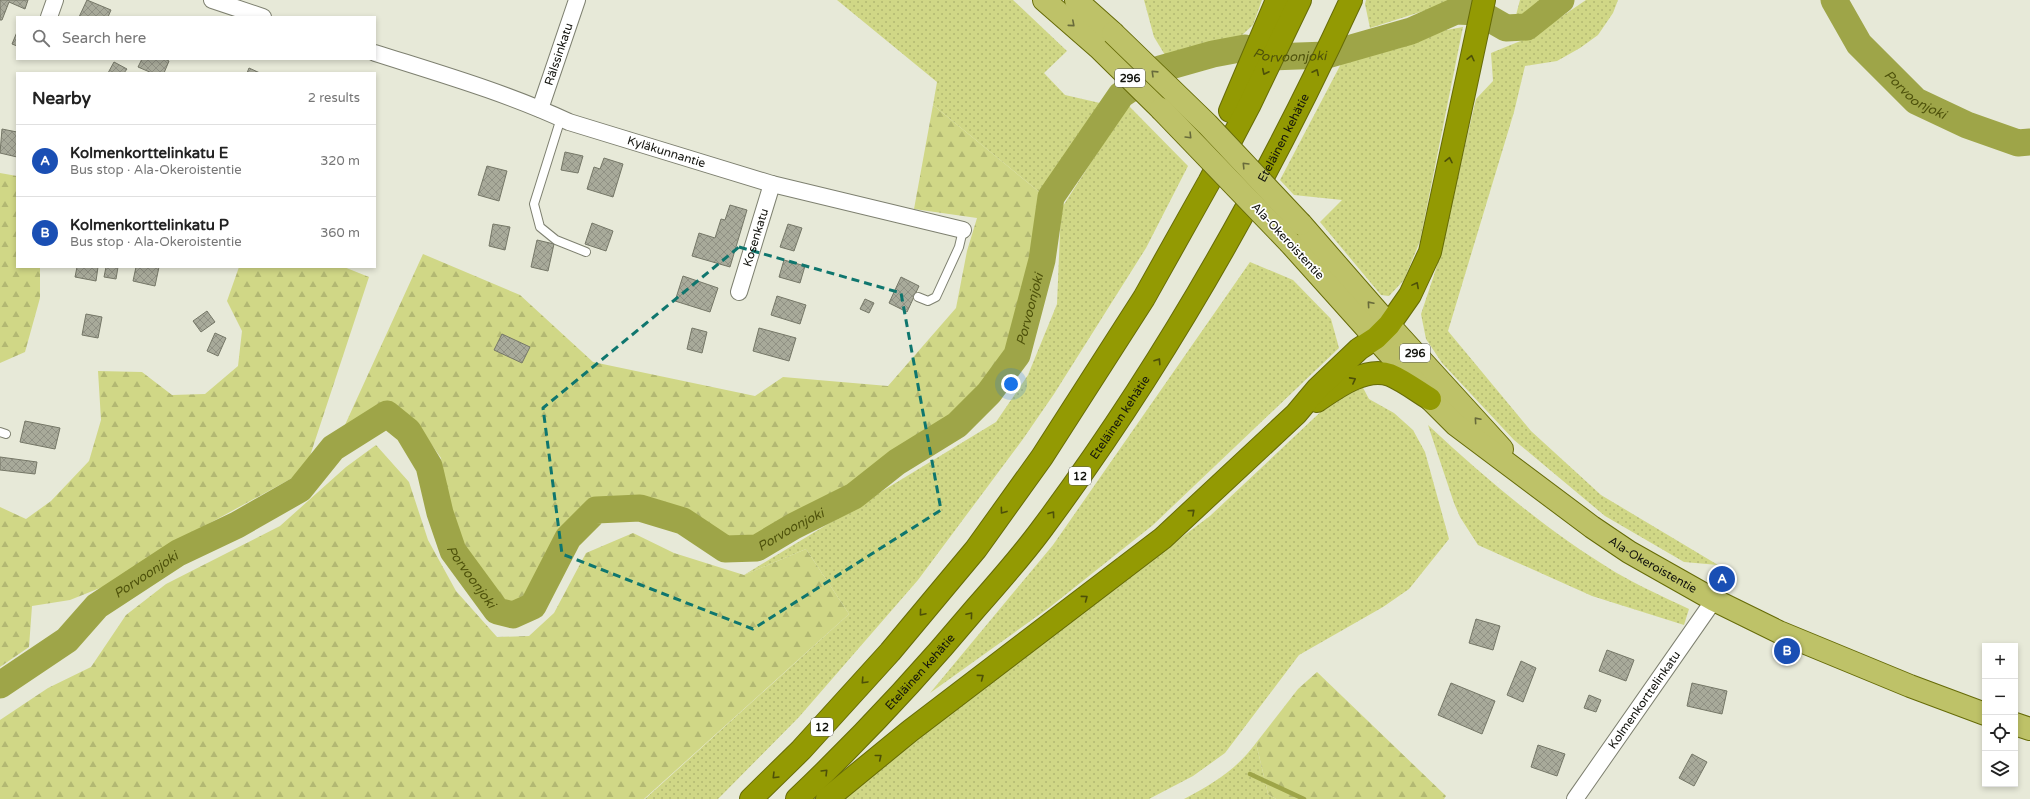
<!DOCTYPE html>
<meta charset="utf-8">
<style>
:root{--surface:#fff;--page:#f2f2f2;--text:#222;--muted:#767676;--line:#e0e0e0;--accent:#111827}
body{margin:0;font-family:"Varela Round",sans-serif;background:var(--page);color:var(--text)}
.controls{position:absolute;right:12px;bottom:12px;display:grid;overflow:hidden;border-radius:0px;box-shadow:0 2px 6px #0003}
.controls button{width:36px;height:36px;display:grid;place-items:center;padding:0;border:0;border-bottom:1px solid var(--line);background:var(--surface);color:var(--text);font:20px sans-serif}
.you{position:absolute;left:1011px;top:384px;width:14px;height:14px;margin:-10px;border:3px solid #fff;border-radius:50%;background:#1a73e8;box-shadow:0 0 0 6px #1a73e833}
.badge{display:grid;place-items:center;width:26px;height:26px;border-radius:50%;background:var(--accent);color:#fff;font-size:13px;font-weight:700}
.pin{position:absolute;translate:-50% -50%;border:2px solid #fff;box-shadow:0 1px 4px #0006}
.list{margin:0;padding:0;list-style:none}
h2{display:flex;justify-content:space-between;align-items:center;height:52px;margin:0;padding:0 16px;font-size:17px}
h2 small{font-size:13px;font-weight:400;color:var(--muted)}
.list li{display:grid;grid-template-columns:26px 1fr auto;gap:12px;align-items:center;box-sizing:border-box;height:72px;padding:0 16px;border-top:1px solid var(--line)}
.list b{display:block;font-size:15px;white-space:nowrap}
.list p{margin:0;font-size:13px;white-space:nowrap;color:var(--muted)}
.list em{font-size:13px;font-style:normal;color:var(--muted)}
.icon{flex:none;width:22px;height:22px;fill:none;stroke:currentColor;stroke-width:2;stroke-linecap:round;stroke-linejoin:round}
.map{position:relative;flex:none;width:2030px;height:799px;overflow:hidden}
.search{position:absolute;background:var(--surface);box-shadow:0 2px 6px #0003;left:16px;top:16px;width:360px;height:44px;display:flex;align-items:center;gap:10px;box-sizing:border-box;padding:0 14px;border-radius:0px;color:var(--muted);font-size:15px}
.panel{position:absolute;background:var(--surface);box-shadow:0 2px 6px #0003;left:16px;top:72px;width:360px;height:196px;border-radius:0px}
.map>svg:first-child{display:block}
.grass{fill:url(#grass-dots)}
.forest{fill:url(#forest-firs)}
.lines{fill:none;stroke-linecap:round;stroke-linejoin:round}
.stream{stroke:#9ea548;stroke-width:4.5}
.river{stroke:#9ea548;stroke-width:27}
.building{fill:url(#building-cross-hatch);stroke:#757767}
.lane-casing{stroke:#7e8070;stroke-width:10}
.street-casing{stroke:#7e8070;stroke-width:18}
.primary-casing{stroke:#666b07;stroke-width:24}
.highway-casing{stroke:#666b07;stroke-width:24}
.lane{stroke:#fff;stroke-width:8}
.street{stroke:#fff;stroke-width:16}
.primary{stroke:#bec268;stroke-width:22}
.highway{stroke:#939a03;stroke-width:22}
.primary-bridge-casing{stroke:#666b07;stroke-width:24;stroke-linecap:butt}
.primary-bridge{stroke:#bec268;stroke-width:22}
.oneway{stroke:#686b3b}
.oneway2{stroke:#4d5009}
.marked{fill:none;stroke:#0f766e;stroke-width:3;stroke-dasharray:8 5;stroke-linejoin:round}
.labels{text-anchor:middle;stroke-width:3.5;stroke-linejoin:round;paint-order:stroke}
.shield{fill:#fff;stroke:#5a5a56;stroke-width:1}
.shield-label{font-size:11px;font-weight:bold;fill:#13140e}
.street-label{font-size:12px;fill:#13140e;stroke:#fff}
.water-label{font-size:13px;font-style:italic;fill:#4e520b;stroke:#fff}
</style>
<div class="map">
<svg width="2030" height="799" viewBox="0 0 2030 799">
<defs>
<pattern id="grass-dots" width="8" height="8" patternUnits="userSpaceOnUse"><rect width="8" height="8" fill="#d0d786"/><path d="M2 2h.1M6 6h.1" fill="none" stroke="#b2b872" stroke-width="1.8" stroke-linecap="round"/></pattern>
<pattern id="forest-firs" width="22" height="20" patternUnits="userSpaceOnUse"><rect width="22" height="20" fill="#d0d786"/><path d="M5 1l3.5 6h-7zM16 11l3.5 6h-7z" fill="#b2b872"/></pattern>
<pattern id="building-cross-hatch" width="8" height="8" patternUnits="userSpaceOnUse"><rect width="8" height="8" fill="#a8aa9a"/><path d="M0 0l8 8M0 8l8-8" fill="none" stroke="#909184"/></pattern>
</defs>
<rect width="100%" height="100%" fill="#e7e9d8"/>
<g class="grass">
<path d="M837,0H1013L1067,51L1044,73L1065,95L1100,103L1043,195L933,105L937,82Z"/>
<path d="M1144,0H1262L1253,25L1240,37L1165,55L1154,37Z"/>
<path d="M1366,0H1458L1370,28L1365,4Z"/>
<path d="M1520,0H1546L1534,13L1515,19Z"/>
<path d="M1586,0H1618L1613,13L1598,35L1580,48L1557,61L1525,66L1514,112L1448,331L1531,431L1601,495L1718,565L1684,562L1605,516L1514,440L1442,363L1426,339L1421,314L1436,269L1476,99L1493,81L1491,53L1533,36Z"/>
<path d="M1463,27L1420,241L1404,280L1389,296L1381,295L1320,222L1342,200L1294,195L1280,180L1343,60L1400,48L1441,31Z"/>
<path d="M1128,105L1188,166L1146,248L1054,394L1023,439L918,580L799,717L718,799H645L849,614L806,549L744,575L996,422L1028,375L1057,304L1061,209Z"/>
<path d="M1250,262L1293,280L1331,319L1339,348L1153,525L1050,607L930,693L1053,545Z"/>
<path d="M1361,384L1369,399L1394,413L1413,430L1425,452L1449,539L1409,589L1383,607L1299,655L1225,753L1193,776L1149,799H839L880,763L1210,516L1329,404Z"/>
<path d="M1428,425C1486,479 1547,531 1615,572C1639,586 1664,597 1689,609L1684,625L1592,596L1478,545L1460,517L1454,503Z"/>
<path d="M1256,743L1268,794L1276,799H1184C1214,783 1236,770 1256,743Z"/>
</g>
<g class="forest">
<path d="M933,105L1043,195L1032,261L1005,358L975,393L949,418L893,454L850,490L755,538L726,536L687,513L643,501H597L559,534L526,601L514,603L504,600L461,542L449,512L441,458L413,418L394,404L379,409L339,438L423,254L520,295L593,362L755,396L783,377L888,386L956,308L967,251L977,218L914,209Z"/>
<path d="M0,173L17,176V267H40V298L25,352L0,363Z"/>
<path d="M239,267H344L369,277L305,471L177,541L105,586L70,600L32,606L29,647L0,667V507L26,519L51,501L89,461L101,420L98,371L142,372L172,395L205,394L238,366L242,331L227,301Z"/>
<path d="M376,445L409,482L428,540L456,591L497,637L529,636L554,613L586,553L633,533L674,553L744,575L806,549L849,614L644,799H0V720L48,688L91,667L126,615L166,584L280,526L346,467Z"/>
<path d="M1317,672L1446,796L1444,799H1276L1268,794L1256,743L1298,689Z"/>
</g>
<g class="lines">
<path class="stream" d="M1250,774L1304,799"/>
<g class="river">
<path id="s1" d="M1834,0L1859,44L1916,101L1967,125L2018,143L2030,142"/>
<path id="s2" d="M0,685L67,640L97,606L178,553L237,525L300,489L333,448L387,414L408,431L429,466L440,513L453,551L497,611L513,615L533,606L568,538L596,510L640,508L683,521L725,549L757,548L794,526L854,496L897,462L957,425L989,393L1017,355L1042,260L1051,197L1121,95L1160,69L1213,54L1245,48L1270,57L1327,55L1411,31L1456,11L1478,12L1506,28L1527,27L1561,0"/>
</g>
</g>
<g class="building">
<path d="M0,0H28L25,9L9,2L2,20H0Z"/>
<path d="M87,0L111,10L108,17H79Z"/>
<path d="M17,32V46L12,44Z"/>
<path d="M142,59H165L169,61L164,73H152L138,67Z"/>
<path d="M114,62L127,69L124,73H108Z"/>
<path d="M249,68L260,73H247Z"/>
<path d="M2,129L17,132V157L0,153Z"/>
<path d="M565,152L583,156L578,173L561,170Z"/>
<path d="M604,158L623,164L613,197L587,189L594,167L600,169Z"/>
<path d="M487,166L507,171L499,201L478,195Z"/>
<path d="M730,205L747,210L730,267L692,256L699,233L715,238L721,219L725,220Z"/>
<path d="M592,223L613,231L606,251L585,244Z"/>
<path d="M493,224L510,227L505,250L489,246Z"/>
<path d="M788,224L802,228L794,251L780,247Z"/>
<path d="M537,240L554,244L548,271L531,267Z"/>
<path d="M784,260L805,266L800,283L779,277Z"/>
<path d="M77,267H98L96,281L75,277Z"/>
<path d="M106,267H118L116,279L104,277Z"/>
<path d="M136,267H159L155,286L133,281Z"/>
<path d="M683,276L718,288L710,312L675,301Z"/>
<path d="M901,277L919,286L907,312L889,303Z"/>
<path d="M777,296L806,305L800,324L771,315Z"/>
<path d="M865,299L874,303L869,313L860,309Z"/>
<path d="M207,311L215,322L201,332L193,321Z"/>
<path d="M86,314L102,317L98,338L82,335Z"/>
<path d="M692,328L707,332L702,353L687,349Z"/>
<path d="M759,328L796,338L789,361L753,351Z"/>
<path d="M215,333L226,338L218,356L207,351Z"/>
<path d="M502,334L530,347L522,363L494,350Z"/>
<path d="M25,421L60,428L55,449L20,442Z"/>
<path d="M0,457L37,462L35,474L0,470Z"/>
<path d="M1476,619L1500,626L1493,650L1469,643Z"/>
<path d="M1607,650L1634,660L1626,681L1599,671Z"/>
<path d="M1521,661L1536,668L1523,702L1507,695Z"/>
<path d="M1451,683L1495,701L1482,734L1438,715Z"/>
<path d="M1692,683L1727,691L1722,714L1687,706Z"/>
<path d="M1589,695L1601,700L1596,712L1584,708Z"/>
<path d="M1538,745L1565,754L1557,776L1531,767Z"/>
<path d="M1692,754L1707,762L1694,786L1679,778Z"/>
</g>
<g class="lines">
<g class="lane-casing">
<g id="lane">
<path d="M561,118L534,204L540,227L556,240L586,252"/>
<path d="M918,297L928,301L936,297L959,247L963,230"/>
<path d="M0,432L6,434"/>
</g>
</g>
<g class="street-casing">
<g id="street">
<path d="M212,0L263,17"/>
<path d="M49,17L55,0"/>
<path id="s3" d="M375,53C441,74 507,93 569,122L772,184L963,230"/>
<path id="s4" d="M540,109L577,0"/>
<path id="s5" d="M739,292L772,184"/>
<path id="s6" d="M1575,799L1714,600"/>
</g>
</g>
<g class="primary-casing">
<g id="primary">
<path d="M1044,0L1099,48L1161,109"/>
<path d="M1076,0L1113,33"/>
<path d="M1301,224L1389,325L1502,449"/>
<path id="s7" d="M1290,243L1430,399L1456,425L1592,527L1629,552L1714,600L1779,632L1910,686L1985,714"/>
<path d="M2015,724L2030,729"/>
</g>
</g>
<g class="highway-casing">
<g id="highway">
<path d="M1230,111L1277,0"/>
<path d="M1317,401C1336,388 1366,366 1390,375C1404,381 1417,391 1430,399"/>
<path d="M751,799L801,750L890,652L976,549L1042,457L1144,298L1209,182L1249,106L1300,0"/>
<path id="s8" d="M797,799C860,739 919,676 975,609C998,583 1021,557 1041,530C1164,365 1265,186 1351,0"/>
<path d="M827,799L910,731L1163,538L1296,414L1317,389L1359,349L1376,338L1389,325L1410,295L1430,252L1484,0"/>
</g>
</g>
<use href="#lane" class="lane"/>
<use href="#street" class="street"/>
<use href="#primary" class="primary"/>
<use href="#highway" class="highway"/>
<g class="primary-bridge-casing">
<g id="primary-bridge">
<path d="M1113,33L1207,124L1301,224"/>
<path d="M1161,109L1290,243"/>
</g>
</g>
<use href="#primary-bridge" class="primary-bridge"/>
</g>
<defs><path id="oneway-chevron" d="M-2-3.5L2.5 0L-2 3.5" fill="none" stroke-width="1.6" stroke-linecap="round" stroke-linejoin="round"/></defs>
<g class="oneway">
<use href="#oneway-chevron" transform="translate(1072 24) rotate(41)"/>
<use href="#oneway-chevron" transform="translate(1154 73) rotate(-136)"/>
<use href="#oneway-chevron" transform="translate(1189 136) rotate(45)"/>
<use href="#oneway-chevron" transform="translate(1245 165) rotate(-134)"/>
<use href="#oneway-chevron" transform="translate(1370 304) rotate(-131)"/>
<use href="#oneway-chevron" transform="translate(1477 420) rotate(-131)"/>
</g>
<g class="oneway2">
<use href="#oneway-chevron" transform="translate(1471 58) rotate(-77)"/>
<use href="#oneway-chevron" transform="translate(1265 72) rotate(116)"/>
<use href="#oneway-chevron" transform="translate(1316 72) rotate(-64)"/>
<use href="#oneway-chevron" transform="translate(1449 160) rotate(-78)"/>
<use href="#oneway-chevron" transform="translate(1416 285) rotate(-62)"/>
<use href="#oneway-chevron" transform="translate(1158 361) rotate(-57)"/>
<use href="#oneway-chevron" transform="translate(1353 380) rotate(-28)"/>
<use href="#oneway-chevron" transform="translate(1003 511) rotate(126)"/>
<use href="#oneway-chevron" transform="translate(1192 512) rotate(-42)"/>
<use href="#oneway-chevron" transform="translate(1052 514) rotate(-54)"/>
<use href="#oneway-chevron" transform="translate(1085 598) rotate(-37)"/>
<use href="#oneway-chevron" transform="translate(922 613) rotate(130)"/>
<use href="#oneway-chevron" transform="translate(970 615) rotate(-50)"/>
<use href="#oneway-chevron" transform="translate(981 677) rotate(-37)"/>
<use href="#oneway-chevron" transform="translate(864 681) rotate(133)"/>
<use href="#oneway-chevron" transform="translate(879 757) rotate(-39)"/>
<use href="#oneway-chevron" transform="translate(825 772) rotate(-45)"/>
<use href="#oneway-chevron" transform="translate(775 776) rotate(135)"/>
</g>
<path class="marked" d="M739,247L901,293L941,510L753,629L562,554L543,408Z"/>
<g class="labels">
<g class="shield">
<rect x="1115" y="69" width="30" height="18" rx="3"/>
<rect x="1400" y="344" width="30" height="18" rx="3"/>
<rect x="1069" y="467" width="22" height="18" rx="3"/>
<rect x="811" y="718" width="22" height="18" rx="3"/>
</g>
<g class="shield-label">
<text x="1130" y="82">296</text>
<text x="1415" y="357">296</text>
<text x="1080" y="480">12</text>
<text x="822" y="731">12</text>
</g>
<g class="street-label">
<text dy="4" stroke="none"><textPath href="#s4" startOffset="58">Rälssinkatu</textPath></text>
<text dy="4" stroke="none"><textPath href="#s8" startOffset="825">Eteläinen kehätie</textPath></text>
<text dy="4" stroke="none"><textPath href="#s3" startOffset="308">Kyläkunnantie</textPath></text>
<text dy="4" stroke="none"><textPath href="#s5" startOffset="57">Kosenkatu</textPath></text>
<text transform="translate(1288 241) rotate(47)" y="4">Ala-Okeroistentie</text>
<text dy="4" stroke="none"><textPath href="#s8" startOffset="501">Eteläinen kehätie</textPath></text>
<text dy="4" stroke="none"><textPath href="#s7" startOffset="488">Ala-Okeroistentie</textPath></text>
<text dy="4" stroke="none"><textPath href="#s8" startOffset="177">Eteläinen kehätie</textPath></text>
<text dy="4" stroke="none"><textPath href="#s6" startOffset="121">Kolmenkorttelinkatu</textPath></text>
</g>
<g class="water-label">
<text dy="5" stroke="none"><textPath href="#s2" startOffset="1828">Porvoonjoki</textPath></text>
<text dy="5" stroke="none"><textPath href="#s1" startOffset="127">Porvoonjoki</textPath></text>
<text dy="5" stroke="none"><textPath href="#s2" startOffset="1409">Porvoonjoki</textPath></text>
<text dy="5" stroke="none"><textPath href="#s2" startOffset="1072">Porvoonjoki</textPath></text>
<text dy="5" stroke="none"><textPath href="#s2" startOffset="184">Porvoonjoki</textPath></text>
<text dy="5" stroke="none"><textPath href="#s2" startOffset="665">Porvoonjoki</textPath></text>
</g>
</g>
</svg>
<div class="controls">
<button>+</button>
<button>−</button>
<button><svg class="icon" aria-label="locate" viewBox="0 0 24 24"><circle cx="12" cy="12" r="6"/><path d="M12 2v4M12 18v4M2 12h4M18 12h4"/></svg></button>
<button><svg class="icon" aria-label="layers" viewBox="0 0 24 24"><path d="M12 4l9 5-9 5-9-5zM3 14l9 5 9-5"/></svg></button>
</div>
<div class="you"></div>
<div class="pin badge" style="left:1722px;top:579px;background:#1a4fb4">A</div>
<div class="pin badge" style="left:1787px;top:651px;background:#1a4fb4">B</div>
<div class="search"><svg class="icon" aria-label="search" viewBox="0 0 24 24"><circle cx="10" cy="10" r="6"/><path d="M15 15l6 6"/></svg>Search here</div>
<section class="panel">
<h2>Nearby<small>2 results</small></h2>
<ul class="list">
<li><span class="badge" style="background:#1a4fb4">A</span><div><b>Kolmenkorttelinkatu E</b><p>Bus stop · Ala-Okeroistentie</p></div><em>320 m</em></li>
<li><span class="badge" style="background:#1a4fb4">B</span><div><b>Kolmenkorttelinkatu P</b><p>Bus stop · Ala-Okeroistentie</p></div><em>360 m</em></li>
</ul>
</section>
</div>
